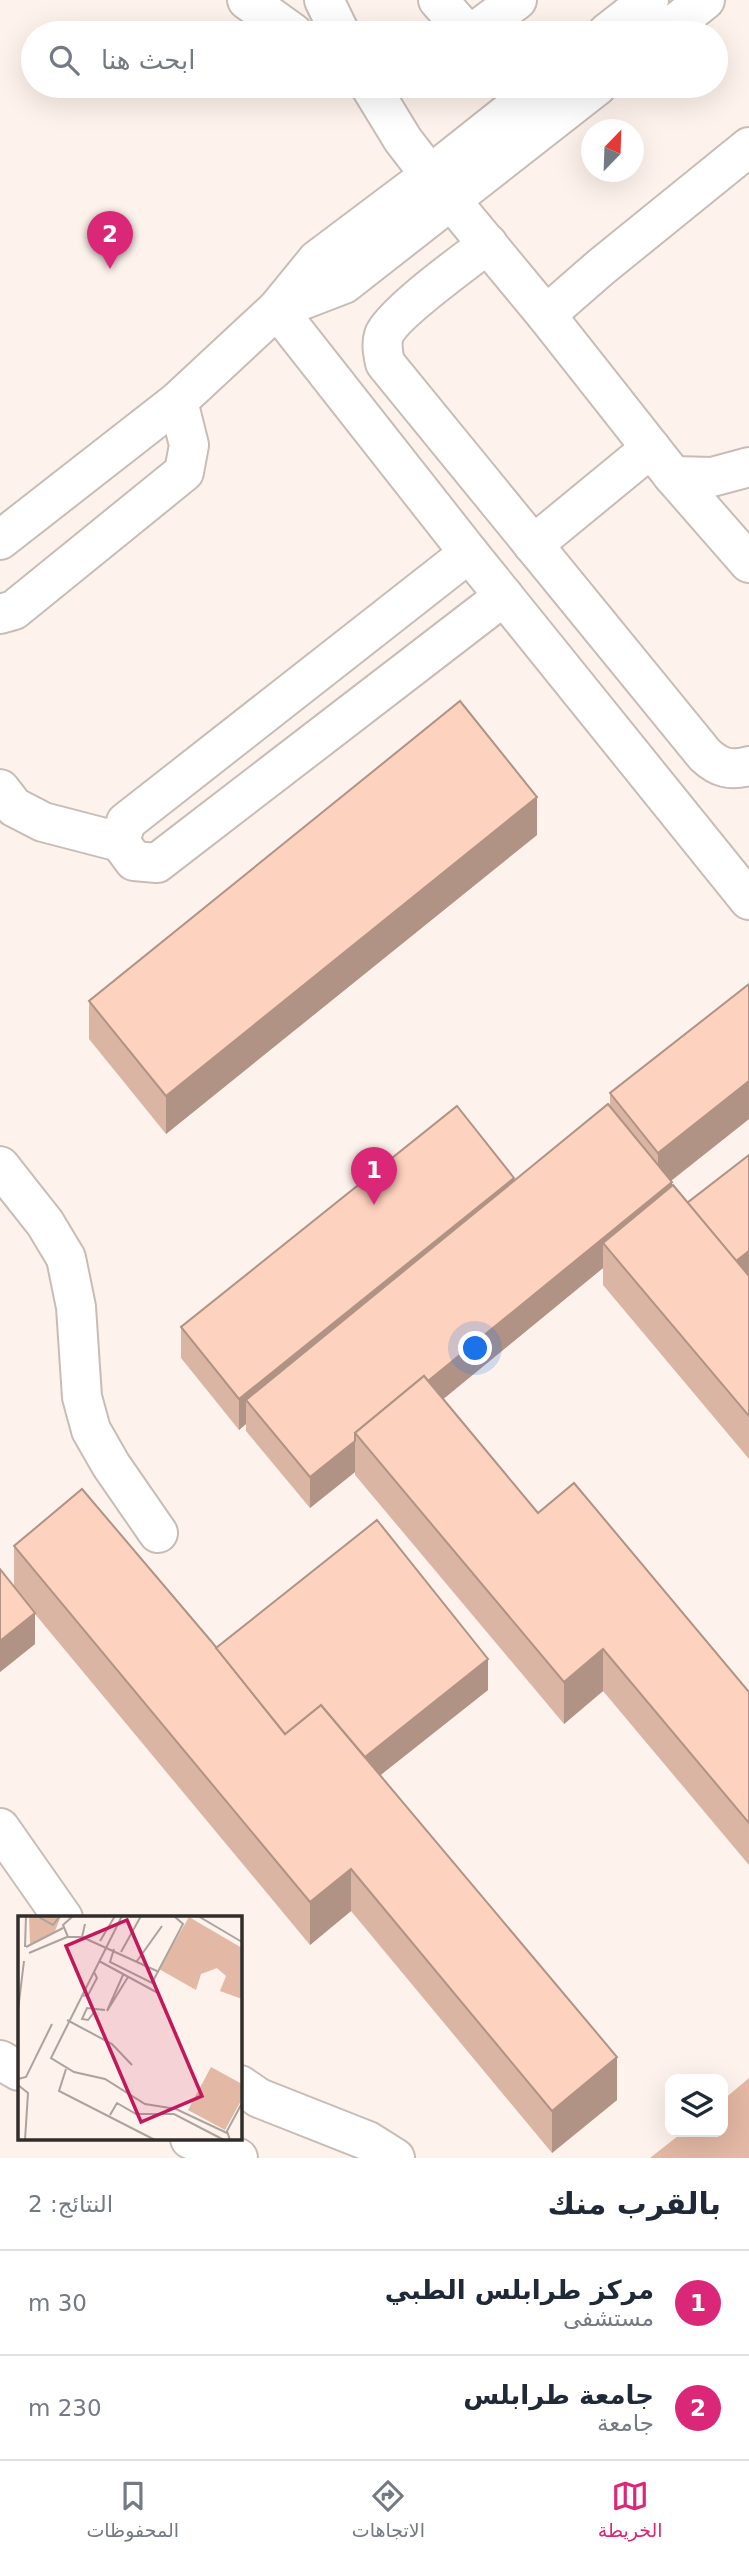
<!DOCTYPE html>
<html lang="ar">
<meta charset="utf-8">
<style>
:root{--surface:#fff;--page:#f6f6f7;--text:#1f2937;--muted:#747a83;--line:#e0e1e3;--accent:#db2777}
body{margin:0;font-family:"DejaVu Sans",Vazirmatn,sans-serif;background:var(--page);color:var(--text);direction:rtl}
.controls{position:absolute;right:21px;bottom:21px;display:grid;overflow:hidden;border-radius:14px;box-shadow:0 7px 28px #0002}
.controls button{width:63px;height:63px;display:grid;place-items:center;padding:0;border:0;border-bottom:2px solid var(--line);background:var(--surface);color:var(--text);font:35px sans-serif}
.compass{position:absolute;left:581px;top:119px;width:63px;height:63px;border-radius:50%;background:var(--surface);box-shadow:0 7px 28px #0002;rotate:23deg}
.you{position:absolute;left:476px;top:1349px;width:24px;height:24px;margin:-18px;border:5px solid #fff;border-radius:50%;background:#1a73e8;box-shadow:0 0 0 10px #1a73e833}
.badge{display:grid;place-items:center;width:46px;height:46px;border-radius:50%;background:var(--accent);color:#fff;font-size:23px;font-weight:700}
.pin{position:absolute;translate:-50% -58px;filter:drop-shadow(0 2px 4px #0008)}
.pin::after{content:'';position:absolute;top:37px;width:24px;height:21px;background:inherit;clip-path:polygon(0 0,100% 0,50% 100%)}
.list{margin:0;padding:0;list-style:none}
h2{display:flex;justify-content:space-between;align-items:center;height:91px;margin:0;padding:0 28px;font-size:30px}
h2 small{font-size:23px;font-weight:400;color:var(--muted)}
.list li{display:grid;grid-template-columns:46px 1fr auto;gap:21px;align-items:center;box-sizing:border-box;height:105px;padding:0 28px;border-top:2px solid var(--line)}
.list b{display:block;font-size:26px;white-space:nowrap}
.list p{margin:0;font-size:23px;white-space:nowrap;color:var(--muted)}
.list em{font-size:23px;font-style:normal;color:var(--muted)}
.icon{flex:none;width:38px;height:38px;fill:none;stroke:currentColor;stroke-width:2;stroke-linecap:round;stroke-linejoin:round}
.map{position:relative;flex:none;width:749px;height:2158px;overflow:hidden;direction:ltr}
.search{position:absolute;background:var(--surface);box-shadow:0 7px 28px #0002;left:21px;right:21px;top:21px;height:77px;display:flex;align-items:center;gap:18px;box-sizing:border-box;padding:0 24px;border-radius:38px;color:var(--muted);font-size:26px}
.sheet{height:301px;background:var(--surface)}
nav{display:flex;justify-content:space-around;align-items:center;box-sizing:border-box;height:98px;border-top:2px solid var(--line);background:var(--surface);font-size:19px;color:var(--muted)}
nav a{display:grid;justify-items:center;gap:4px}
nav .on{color:var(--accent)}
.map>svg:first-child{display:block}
.green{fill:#e3b8a4}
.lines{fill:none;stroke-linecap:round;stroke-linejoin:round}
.minor-casing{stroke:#c8bcb7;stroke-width:42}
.minor{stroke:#fff;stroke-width:38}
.wall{fill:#dab5a3}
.shaded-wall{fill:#b19385}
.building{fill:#fdd2be;stroke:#b19385;stroke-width:2}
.inset-road{fill:none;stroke:#aca39f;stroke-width:2}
.view{fill:#c2185b;fill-opacity:0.15;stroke:#c2185b;stroke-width:3.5}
.inset-edge{fill:none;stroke:#312d2b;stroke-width:3.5}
</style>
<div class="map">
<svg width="749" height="2158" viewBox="0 0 749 2158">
<rect width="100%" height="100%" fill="#fef2ec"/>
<path class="green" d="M749,2078V2158H650L683,2132H723V2100Z"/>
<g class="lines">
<g class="minor-casing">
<g id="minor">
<path d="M247,0L293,33"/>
<path d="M324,0L340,33"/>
<path d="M438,0L467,33"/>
<path d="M473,33L517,0"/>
<path d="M607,33L649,0"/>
<path d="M663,33L705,0"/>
<path d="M370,86L403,140L430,175L546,315L673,476L749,563"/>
<path d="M488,244C467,260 392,314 384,335C381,344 383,353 385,363L705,755C719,768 730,771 749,766"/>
<path d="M277,309L469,553L749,900"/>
<path d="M279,309L344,284L597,86"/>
<path d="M546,315L601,267L749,147"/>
<path d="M673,476L712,477L749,467"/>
<path d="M0,540L178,401L277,309L317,260L430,175L542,86"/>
<path d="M533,545L651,448"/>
<path d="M469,553L126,822L120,842L134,861L157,863L504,596"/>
<path d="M0,614L14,610L184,472L189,445L178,401"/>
<path d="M0,789L14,807L43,822L120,842"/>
<path d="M0,1166L45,1223L66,1258L76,1307L82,1397L91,1430L111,1465L158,1533"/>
<path d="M0,1828L63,1918"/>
<path d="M0,2060L19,2071"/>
<path d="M240,2085L259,2098L368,2141L395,2158"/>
<path d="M190,2139L238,2158"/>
</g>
</g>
<use href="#minor" class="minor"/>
</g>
<g class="wall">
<path d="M537,835L166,1134L89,1039V1001Z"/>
<path d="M749,984V1119L671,1181L672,1186L687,1203L749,1155V1459L603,1285V1268L443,1399L538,1513L749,1692V1865L603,1691L564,1724L355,1475V1472L310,1508L246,1431V1424L239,1430L181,1358V1327L514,1181L610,1107V1093Z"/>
<path d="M14,1546L216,1648L488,1690L380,1775L617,2100L552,2153L351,1911L310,1945L35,1614V1644L0,1672V1569L14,1586Z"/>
</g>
<g class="shaded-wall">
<path d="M537,797V835L166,1134V1096Z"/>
<path d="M749,1081V1119L658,1191V1153Z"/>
<path d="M514,1178V1209L246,1400V1424L239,1430V1399Z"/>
<path d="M672,1182V1213L603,1243V1268L374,1456L359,1438Z"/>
<path d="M749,1251V1289L734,1263Z"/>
<path d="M355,1441V1472L310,1508V1477Z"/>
<path d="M35,1613V1644L0,1672V1641Z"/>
<path d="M603,1649V1691L564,1724V1682Z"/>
<path d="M488,1659V1690L358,1793V1762Z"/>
<path d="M351,1869V1911L310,1945V1902Z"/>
<path d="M617,2057V2100L552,2153V2111Z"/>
</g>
<g class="building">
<path d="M460,701L537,797L166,1096L89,1001Z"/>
<path d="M749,984V1081L658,1153L610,1093Z"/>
<path d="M608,1104L672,1182L428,1381L424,1376L355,1433V1441L310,1477L246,1400Z"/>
<path d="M457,1106L514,1178L239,1399L181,1327Z"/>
<path d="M749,1155V1251L736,1261L687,1203Z"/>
<path d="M673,1185L749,1276V1416L603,1243Z"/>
<path d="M424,1376L538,1513L574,1483L749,1692V1823L603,1649L564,1682L355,1433Z"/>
<path d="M82,1489L211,1641L285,1734L321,1705L617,2057L552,2111L351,1869L310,1902L14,1546Z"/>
<path d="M377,1520L488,1659L365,1757L321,1705L285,1734L216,1648Z"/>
<path d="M0,1569L35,1613L0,1641Z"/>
</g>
<g transform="translate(18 1916)">
<rect width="224" height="224" fill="#fef2ec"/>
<path d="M11,0H43L37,15L12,29ZM171,1L224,32V83L202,75L208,60L199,52L183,58L178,74L141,53ZM193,151L224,168V183L207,214L170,194Z" fill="#e3b8a4"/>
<path class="inset-road" d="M19,0L35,9L42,0M55,0L45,9L50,21H64L67,8M104,0L33,142L56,156L87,163L127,188L158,193L209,217M180,0L224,26M64,21L141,56M82,25L97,0M7,31L8,0M8,31L45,12M96,33L92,46L134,67L165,8L156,0M103,36L123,0M11,37L49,21M81,45L140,77M119,45L144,10M105,59L89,95L110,61M63,80L70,79L79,62L76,56M0,94L6,45M77,95L70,104L64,103L69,92L87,94M49,104L94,128L114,149M48,153L41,175L137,224M0,163L8,161L34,108M0,169L10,177L7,224M92,199L99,187L118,198H156L206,224M212,224L209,215L224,187"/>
<path class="view" d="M109,4L184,180L123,206L48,30Z"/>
<rect width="224" height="224" class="inset-edge"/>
</g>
</svg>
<div class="controls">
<button><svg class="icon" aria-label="layers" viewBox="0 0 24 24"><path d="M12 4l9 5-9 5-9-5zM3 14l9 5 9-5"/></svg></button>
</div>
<svg class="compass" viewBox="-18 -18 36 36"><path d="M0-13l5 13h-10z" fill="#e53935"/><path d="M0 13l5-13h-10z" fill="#747a83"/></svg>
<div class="you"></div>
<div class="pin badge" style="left:374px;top:1205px">1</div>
<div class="pin badge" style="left:110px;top:269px">2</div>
<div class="search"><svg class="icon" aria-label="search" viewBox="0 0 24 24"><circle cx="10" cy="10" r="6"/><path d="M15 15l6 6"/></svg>ابحث هنا</div>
</div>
<section class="sheet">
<h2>بالقرب منك<small>النتائج: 2</small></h2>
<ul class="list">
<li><span class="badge">1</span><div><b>مركز طرابلس الطبي</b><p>مستشفى</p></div><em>30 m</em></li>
<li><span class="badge">2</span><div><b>جامعة طرابلس</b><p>جامعة</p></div><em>230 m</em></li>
</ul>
</section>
<nav>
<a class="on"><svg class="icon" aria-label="map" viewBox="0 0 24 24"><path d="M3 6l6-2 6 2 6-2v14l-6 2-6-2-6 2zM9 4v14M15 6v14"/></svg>الخريطة</a>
<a><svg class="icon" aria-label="directions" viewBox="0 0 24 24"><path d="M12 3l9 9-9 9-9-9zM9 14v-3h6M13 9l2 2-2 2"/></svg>الاتجاهات</a>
<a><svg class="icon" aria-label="saved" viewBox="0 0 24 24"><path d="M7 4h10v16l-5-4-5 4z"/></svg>المحفوظات</a>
</nav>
